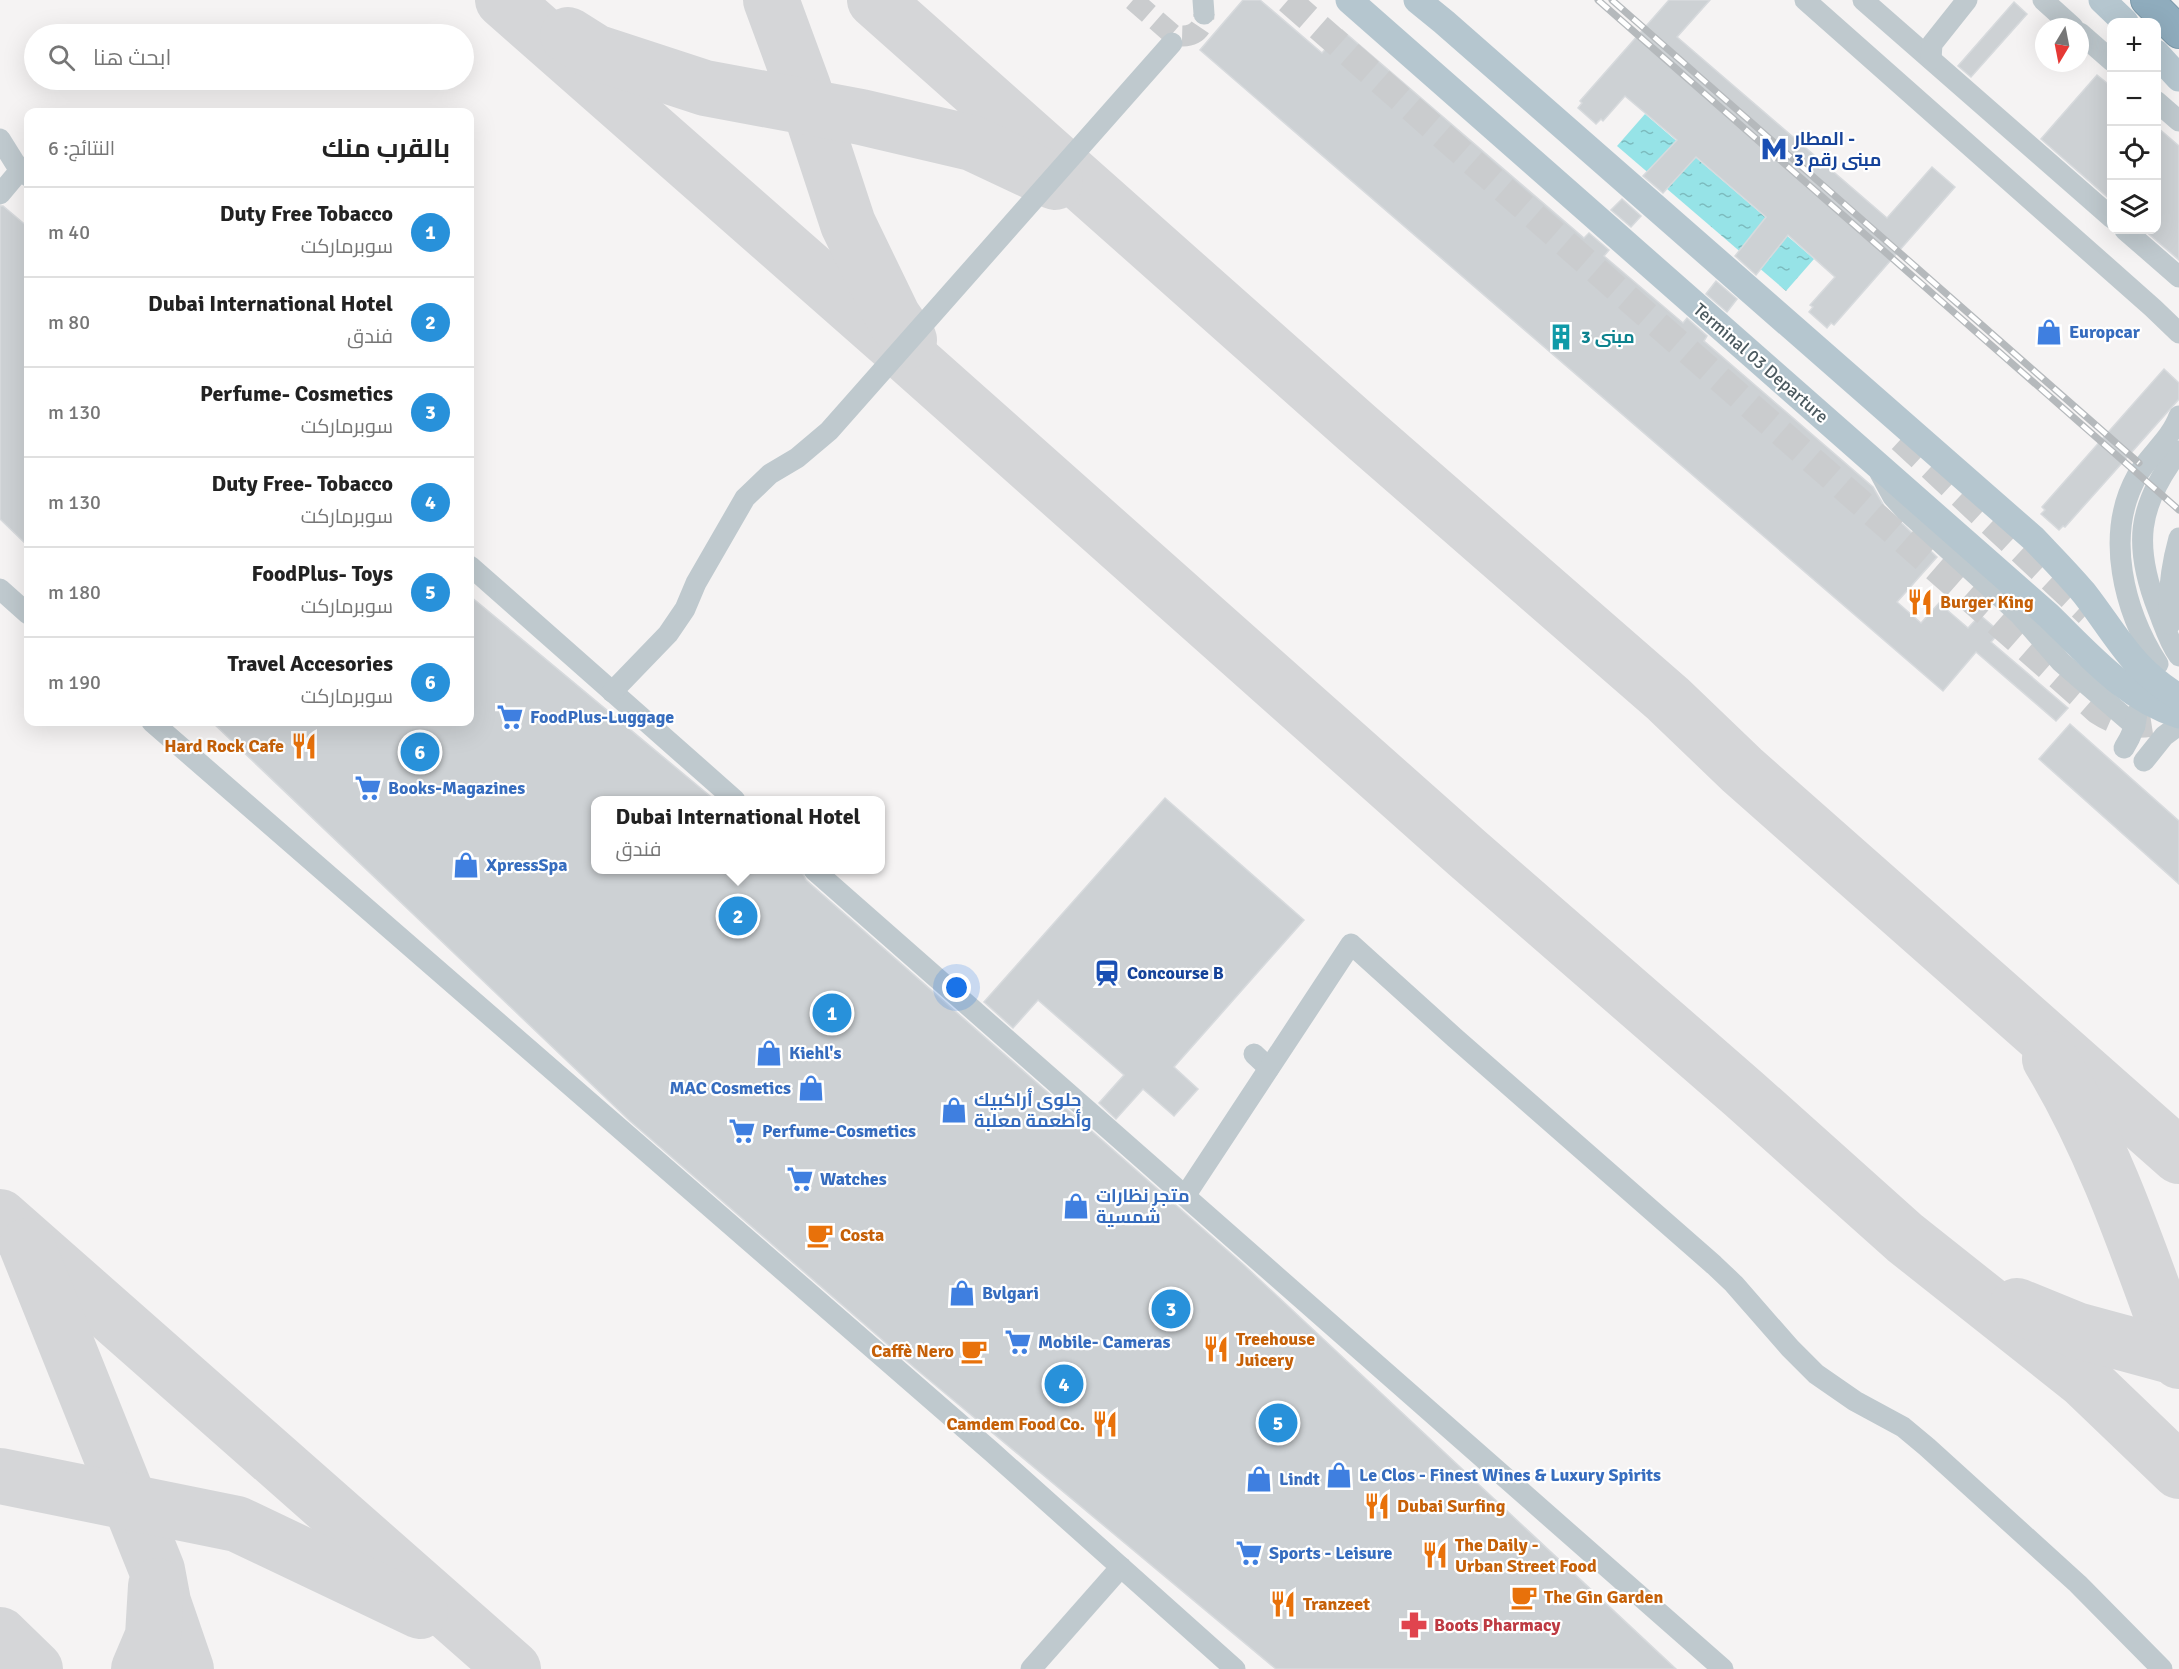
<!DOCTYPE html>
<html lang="ar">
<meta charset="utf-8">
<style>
:root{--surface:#fff;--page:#f6f6f6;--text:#222;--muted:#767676;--line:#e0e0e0;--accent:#2891da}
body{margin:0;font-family:Signika,Cairo,sans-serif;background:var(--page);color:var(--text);direction:rtl}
.controls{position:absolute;right:18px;top:18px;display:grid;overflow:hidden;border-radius:12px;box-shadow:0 6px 24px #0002}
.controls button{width:54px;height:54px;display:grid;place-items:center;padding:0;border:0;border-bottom:2px solid var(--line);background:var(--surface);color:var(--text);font:30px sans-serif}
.compass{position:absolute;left:2035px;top:18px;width:54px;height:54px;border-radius:50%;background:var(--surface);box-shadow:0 6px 24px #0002;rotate:190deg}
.you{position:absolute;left:957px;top:988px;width:21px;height:21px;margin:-15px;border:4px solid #fff;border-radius:50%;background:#1a73e8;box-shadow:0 0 0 9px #1a73e833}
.badge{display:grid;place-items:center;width:39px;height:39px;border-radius:50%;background:var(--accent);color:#fff;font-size:20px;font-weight:700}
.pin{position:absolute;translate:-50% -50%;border:3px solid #fff;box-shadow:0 2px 6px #0006}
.popup{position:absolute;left:591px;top:796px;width:294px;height:78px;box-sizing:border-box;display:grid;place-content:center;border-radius:12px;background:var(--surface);filter:drop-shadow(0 2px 4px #0005);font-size:20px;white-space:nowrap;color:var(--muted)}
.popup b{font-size:22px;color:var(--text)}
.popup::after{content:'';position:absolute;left:50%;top:100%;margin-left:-12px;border:12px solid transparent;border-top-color:var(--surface)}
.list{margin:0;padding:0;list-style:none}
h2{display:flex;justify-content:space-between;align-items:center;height:78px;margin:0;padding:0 24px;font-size:26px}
h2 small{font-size:20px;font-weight:400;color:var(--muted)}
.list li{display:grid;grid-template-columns:39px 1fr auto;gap:18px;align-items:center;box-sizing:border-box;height:90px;padding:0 24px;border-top:2px solid var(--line)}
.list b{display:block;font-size:22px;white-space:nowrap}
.list p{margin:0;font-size:20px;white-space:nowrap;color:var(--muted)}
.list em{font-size:20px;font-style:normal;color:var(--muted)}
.icon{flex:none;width:33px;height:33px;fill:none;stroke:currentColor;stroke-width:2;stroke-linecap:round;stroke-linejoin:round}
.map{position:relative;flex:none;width:2179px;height:1669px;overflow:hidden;direction:ltr}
.search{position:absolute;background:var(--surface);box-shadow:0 6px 24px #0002;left:24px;top:24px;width:450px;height:66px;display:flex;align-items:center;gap:15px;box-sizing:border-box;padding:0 21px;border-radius:33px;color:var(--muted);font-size:22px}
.panel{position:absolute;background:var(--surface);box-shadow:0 6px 24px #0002;left:24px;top:108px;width:450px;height:618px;border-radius:12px;direction:rtl}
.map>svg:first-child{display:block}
.water{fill:url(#water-ripples)}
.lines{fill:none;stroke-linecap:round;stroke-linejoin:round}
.taxiway{stroke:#d5d6d8;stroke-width:56}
.building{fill:#cdd1d4;stroke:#d7dadd;stroke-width:1.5}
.minor-tunnel{stroke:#caccce;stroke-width:21;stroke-dasharray:21 10;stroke-linecap:butt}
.major-tunnel{stroke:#caccce;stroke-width:27;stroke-dasharray:27 14;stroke-linecap:butt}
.highway-casing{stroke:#7a98a9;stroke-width:34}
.minor{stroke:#bfc9ce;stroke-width:21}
.major{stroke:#b5c6cf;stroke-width:27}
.highway{stroke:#8facbd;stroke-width:32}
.rail-casing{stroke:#b5b9bc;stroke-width:7}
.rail{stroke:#fff;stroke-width:4.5;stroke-dasharray:14;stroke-linecap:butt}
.labels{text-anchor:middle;stroke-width:4.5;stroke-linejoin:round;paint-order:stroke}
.transit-label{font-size:18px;font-weight:bold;fill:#164399;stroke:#fff;text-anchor:start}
.shop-label{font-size:18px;font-weight:bold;fill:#366cbe;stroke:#fff;text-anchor:start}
.culture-label{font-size:18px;font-weight:bold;fill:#0d838f;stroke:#fff;text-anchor:start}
.street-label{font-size:18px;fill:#4b595f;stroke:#fff}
.food-label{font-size:18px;font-weight:bold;fill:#c56008;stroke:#fff;text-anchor:start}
.health-label{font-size:18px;font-weight:bold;fill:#be3a42;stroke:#fff;text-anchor:start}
</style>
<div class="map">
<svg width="2179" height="1669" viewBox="0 0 2179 1669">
<defs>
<pattern id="water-ripples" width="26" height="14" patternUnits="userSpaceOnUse" patternTransform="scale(1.5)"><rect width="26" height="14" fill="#96e3e7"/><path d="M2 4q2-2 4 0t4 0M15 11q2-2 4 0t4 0" fill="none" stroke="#7cbbbe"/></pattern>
</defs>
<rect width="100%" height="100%" fill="#f5f3f3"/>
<path class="water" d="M1645,114L1814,259L1786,291L1617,146Z"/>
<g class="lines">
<g class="taxiway">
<path d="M503,0L901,350L1467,853L1744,1094L1905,1238L2084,1380L2179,1471"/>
<path d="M771,0L803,87L848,224L893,317L909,340"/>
<path d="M875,0L1357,428L1668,699L1742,770L2179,1156"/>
<path d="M568,35L595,52L705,88L861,117L972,143L1055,182"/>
<path d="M2050,1059C2107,1153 2141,1259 2179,1361"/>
<path d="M0,1217L513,1669"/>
<path d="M27,1246L157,1570L163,1602L186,1669"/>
<path d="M2017,1306L2076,1330L2179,1358"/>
<path d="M0,1476L237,1524L420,1611"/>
<path d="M0,1635L35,1669"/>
<path d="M139,1669L153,1636L156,1586"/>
</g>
</g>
<g class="building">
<path d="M1243,0H1260L1322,53L1342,30L1584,238L1589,233L1609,250L1604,256L1683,323L1687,318L1707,336L1704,341L1873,487L1884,506L1937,557L1897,602L1921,623L1939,603L1968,628L1980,615L2000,632L1991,642L2068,708L2056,721L1976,652L1943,691L1200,50Z"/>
<path d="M1669,0H1710L1677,37L1887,218L1932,167L1955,187L1834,325L1831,323L1827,328L1809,312L1813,307L1810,305L1835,277L1788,235L1756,275L1735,256L1766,217L1696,157L1663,193L1643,176L1677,140L1625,96L1603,121L1601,119L1596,124L1578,108L1582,103L1580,101Z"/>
<path d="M2014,2L2027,14L1971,77L1958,66Z"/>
<path d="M2097,75L2112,87V201L2041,139Z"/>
<path d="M2157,127L2179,146V260L2144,230H2157Z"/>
<path d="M1622,199L1641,216L1631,227L1611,210Z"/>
<path d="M0,206H3L28,227V546L0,519Z"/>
<path d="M1716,281L1737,299L1727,312L1706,294Z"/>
<path d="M2164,369L2179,383V399L2065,527L2063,526L2059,530L2041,514L2045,510L2042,507Z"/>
<path d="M470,596L716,801H596V870H801L806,880L1244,1265L1676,1669H1276L916,1369L630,1121L212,722H470Z"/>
<path d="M2070,724L2179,821V884L2039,759Z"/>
<path d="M1165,798L1304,920L1174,1067L1198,1089L1174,1116L1143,1089L1116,1119L1099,1103L1124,1075L1038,1000L1013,1028L984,1002Z"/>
</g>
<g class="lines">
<path class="minor-tunnel" d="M1133,0L1172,34C1189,40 1204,32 1204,14"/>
<g class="major-tunnel">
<path d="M1288,0L2098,711C2119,725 2138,727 2162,721"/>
<path d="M1901,439L2088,613"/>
</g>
<g class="highway-casing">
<path id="highway" d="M2147,0L2179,32"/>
</g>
<g class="minor">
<path d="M1203,0L1204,14"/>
<path d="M1805,0L2153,308L2179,333"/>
<path d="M1863,0L2112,218"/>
<path d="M2043,0L2073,27"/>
<path d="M2080,33L2112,61"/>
<path d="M1931,59L1932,44L1967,0"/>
<path d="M2156,101L2179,121"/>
<path d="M0,139L15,163L28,176"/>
<path d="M0,194L21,169"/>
<path d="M2125,230L2179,277"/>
<path d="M2179,451C2137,506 2133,546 2158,610C2164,625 2169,642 2179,656"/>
<path d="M1880,473L1893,497L1905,510L2020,615L2061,662L2135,726"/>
<path d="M470,566L735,800"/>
<path d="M0,589L28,614"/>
<path d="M2170,624C2167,594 2171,567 2179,538"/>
<path d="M2158,664C2124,611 2104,535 2137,476C2149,455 2171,439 2179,416"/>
<path d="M612,692L668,634L685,609L696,583L745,498L770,474L797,458L829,431L1172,43"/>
<path d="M152,722L992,1452L1235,1669"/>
<path d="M2124,748C2131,737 2136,726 2137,713"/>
<path d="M2144,761L2164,736L2179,725"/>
<path d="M814,870L1723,1669"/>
<path d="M1254,1054L1269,1068"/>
<path d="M1185,1196L1351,944L1455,1038L1714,1265L1734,1284L1790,1348L1816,1374L1855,1401L1903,1427L1927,1447L2078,1584L2162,1669"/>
<path d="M1031,1669L1121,1567"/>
</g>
<g class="major">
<path d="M1349,0L2049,616C2088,654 2126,698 2179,715"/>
<path d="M1417,0L1444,22L2034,539C2051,557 2068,574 2084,593C2116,634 2131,669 2179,697"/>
<path d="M2102,0L2125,22"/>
<path d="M2156,53L2179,78"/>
</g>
<use href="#highway" class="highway"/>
<g class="rail-casing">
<g id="rail">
<path d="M1598,0L2179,510"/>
<path d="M1612,0L2139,463"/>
</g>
</g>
<use href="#rail" class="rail"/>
</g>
<defs>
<g id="metro-bare" transform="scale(2.07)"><path d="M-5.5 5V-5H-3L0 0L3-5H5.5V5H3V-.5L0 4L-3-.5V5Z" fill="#1a4fb4" stroke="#fff" stroke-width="2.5" paint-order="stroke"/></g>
<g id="shop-bare" transform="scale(2.07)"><path d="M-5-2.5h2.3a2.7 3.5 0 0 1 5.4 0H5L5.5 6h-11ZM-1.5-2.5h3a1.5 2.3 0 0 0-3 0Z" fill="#3f7fe0" stroke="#fff" stroke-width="2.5" paint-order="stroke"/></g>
<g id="building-bare" transform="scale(2.07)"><path d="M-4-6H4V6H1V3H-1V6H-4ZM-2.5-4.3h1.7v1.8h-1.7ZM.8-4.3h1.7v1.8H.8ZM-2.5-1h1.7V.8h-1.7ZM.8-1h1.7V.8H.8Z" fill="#0f9aa8" stroke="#fff" stroke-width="2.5" paint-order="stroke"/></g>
<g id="restaurant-bare" transform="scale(2.07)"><path d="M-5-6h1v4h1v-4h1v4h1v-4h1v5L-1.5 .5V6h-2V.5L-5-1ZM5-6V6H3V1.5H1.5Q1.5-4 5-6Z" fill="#e8710a" stroke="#fff" stroke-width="2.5" paint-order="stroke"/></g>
<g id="supermarket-bare" transform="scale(2.07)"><path d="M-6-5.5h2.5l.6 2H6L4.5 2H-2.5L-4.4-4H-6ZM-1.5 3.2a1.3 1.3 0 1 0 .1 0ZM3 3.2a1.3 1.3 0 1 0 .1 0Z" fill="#3f7fe0" stroke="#fff" stroke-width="2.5" paint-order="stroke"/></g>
<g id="station-bare" transform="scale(2.07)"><path d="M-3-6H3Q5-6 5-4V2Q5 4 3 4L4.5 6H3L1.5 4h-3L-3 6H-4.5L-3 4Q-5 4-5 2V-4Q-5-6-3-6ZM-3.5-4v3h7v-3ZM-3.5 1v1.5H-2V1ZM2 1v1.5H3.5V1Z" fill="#1a4fb4" stroke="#fff" stroke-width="2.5" paint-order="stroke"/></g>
<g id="cafe-bare" transform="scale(2.07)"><path d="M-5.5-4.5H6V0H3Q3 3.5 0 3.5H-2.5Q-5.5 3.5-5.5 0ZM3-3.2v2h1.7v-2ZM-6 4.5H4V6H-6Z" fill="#e8710a" stroke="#fff" stroke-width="2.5" paint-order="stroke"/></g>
<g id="pharmacy-bare" transform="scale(2.07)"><path d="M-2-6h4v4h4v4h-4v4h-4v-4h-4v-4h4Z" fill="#e0444e" stroke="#fff" stroke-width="2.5" paint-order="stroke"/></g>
</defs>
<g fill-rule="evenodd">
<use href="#metro-bare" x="1774" y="149"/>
<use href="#shop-bare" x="2049" y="332"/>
<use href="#building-bare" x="1561" y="337"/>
<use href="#restaurant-bare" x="1920" y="602"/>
<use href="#supermarket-bare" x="510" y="717"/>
<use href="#restaurant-bare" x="304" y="746"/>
<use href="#supermarket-bare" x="368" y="788"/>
<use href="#shop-bare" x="466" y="865"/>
<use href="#station-bare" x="1107" y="973"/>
<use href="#shop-bare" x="769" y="1053"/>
<use href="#shop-bare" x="811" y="1088"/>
<use href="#shop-bare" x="954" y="1110"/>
<use href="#supermarket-bare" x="742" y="1131"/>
<use href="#supermarket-bare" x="800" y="1179"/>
<use href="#shop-bare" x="1076" y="1206"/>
<use href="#cafe-bare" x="820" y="1235"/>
<use href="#shop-bare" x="962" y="1293"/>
<use href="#supermarket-bare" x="1018" y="1342"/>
<use href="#restaurant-bare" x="1216" y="1349"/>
<use href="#cafe-bare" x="974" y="1351"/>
<use href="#restaurant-bare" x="1105" y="1424"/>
<use href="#shop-bare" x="1339" y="1475"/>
<use href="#shop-bare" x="1259" y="1479"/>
<use href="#restaurant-bare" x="1377" y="1506"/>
<use href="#supermarket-bare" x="1249" y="1553"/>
<use href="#restaurant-bare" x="1435" y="1555"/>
<use href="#cafe-bare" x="1524" y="1597"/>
<use href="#restaurant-bare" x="1283" y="1604"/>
<use href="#pharmacy-bare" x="1414" y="1625"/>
</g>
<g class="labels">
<g class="transit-label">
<text x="1794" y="145">المطار -<tspan x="1794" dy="21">مبنى رقم 3</tspan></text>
<text x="1127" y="979">Concourse B</text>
</g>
<g class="shop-label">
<text x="2069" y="338">Europcar</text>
<text x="530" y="723">FoodPlus-Luggage</text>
<text x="388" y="794">Books-Magazines</text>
<text x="486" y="871">XpressSpa</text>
<text x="789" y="1059">Kiehl's</text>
<text x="791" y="1094" text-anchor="end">MAC Cosmetics</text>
<text x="974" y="1106">حلوى أراكبيك<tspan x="974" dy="21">وأطعمة معلبة</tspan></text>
<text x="762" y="1137">Perfume-Cosmetics</text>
<text x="820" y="1185">Watches</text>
<text x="1096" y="1202">متجر نظارات<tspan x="1096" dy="21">شمسية</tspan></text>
<text x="982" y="1299">Bvlgari</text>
<text x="1038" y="1348">Mobile- Cameras</text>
<text x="1359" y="1481">Le Clos - Finest Wines &amp; Luxury Spirits</text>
<text x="1279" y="1485">Lindt</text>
<text x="1269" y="1559">Sports - Leisure</text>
</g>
<g class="culture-label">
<text x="1581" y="343">مبنى 3</text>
</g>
<g class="street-label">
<text transform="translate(1761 363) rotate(41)" y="6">Terminal 03 Departure</text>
</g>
<g class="food-label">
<text x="1940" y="608">Burger King</text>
<text x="284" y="752" text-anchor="end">Hard Rock Cafe</text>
<text x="840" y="1241">Costa</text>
<text x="1236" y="1345">Treehouse<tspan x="1236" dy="21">Juicery</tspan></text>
<text x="954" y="1357" text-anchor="end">Caffè Nero</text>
<text x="1085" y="1430" text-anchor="end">Camdem Food Co.</text>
<text x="1397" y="1512">Dubai Surfing</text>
<text x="1455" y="1551">The Daily -<tspan x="1455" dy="21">Urban Street Food</tspan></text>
<text x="1544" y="1603">The Gin Garden</text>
<text x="1303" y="1610">Tranzeet</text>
</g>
<g class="health-label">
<text x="1434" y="1631">Boots Pharmacy</text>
</g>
</g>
</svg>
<div class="controls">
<button>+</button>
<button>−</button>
<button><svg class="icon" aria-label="locate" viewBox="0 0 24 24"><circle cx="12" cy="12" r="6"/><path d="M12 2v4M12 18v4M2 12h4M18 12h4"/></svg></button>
<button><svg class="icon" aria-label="layers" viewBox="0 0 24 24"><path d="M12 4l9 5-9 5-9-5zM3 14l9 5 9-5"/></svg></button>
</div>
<svg class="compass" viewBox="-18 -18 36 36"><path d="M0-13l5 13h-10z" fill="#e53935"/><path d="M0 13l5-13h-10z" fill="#767676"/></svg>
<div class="you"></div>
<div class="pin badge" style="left:832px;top:1013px">1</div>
<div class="pin badge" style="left:738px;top:916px">2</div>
<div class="popup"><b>Dubai International Hotel</b>فندق</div>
<div class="pin badge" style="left:1171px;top:1309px">3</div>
<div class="pin badge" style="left:1064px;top:1384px">4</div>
<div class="pin badge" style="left:1278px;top:1423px">5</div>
<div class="pin badge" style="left:420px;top:752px">6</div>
<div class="search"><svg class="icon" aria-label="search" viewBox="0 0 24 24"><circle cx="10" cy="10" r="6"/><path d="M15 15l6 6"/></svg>ابحث هنا</div>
<section class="panel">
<h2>بالقرب منك<small>النتائج: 6</small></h2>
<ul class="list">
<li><span class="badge">1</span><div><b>Duty Free Tobacco</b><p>سوبرماركت</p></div><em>40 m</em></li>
<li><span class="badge">2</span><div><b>Dubai International Hotel</b><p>فندق</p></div><em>80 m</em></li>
<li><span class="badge">3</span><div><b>Perfume- Cosmetics</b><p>سوبرماركت</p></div><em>130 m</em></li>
<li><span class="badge">4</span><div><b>Duty Free- Tobacco</b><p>سوبرماركت</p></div><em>130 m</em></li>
<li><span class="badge">5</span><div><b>FoodPlus- Toys</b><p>سوبرماركت</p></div><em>180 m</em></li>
<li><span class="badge">6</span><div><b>Travel Accesories</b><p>سوبرماركت</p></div><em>190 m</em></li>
</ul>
</section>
</div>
